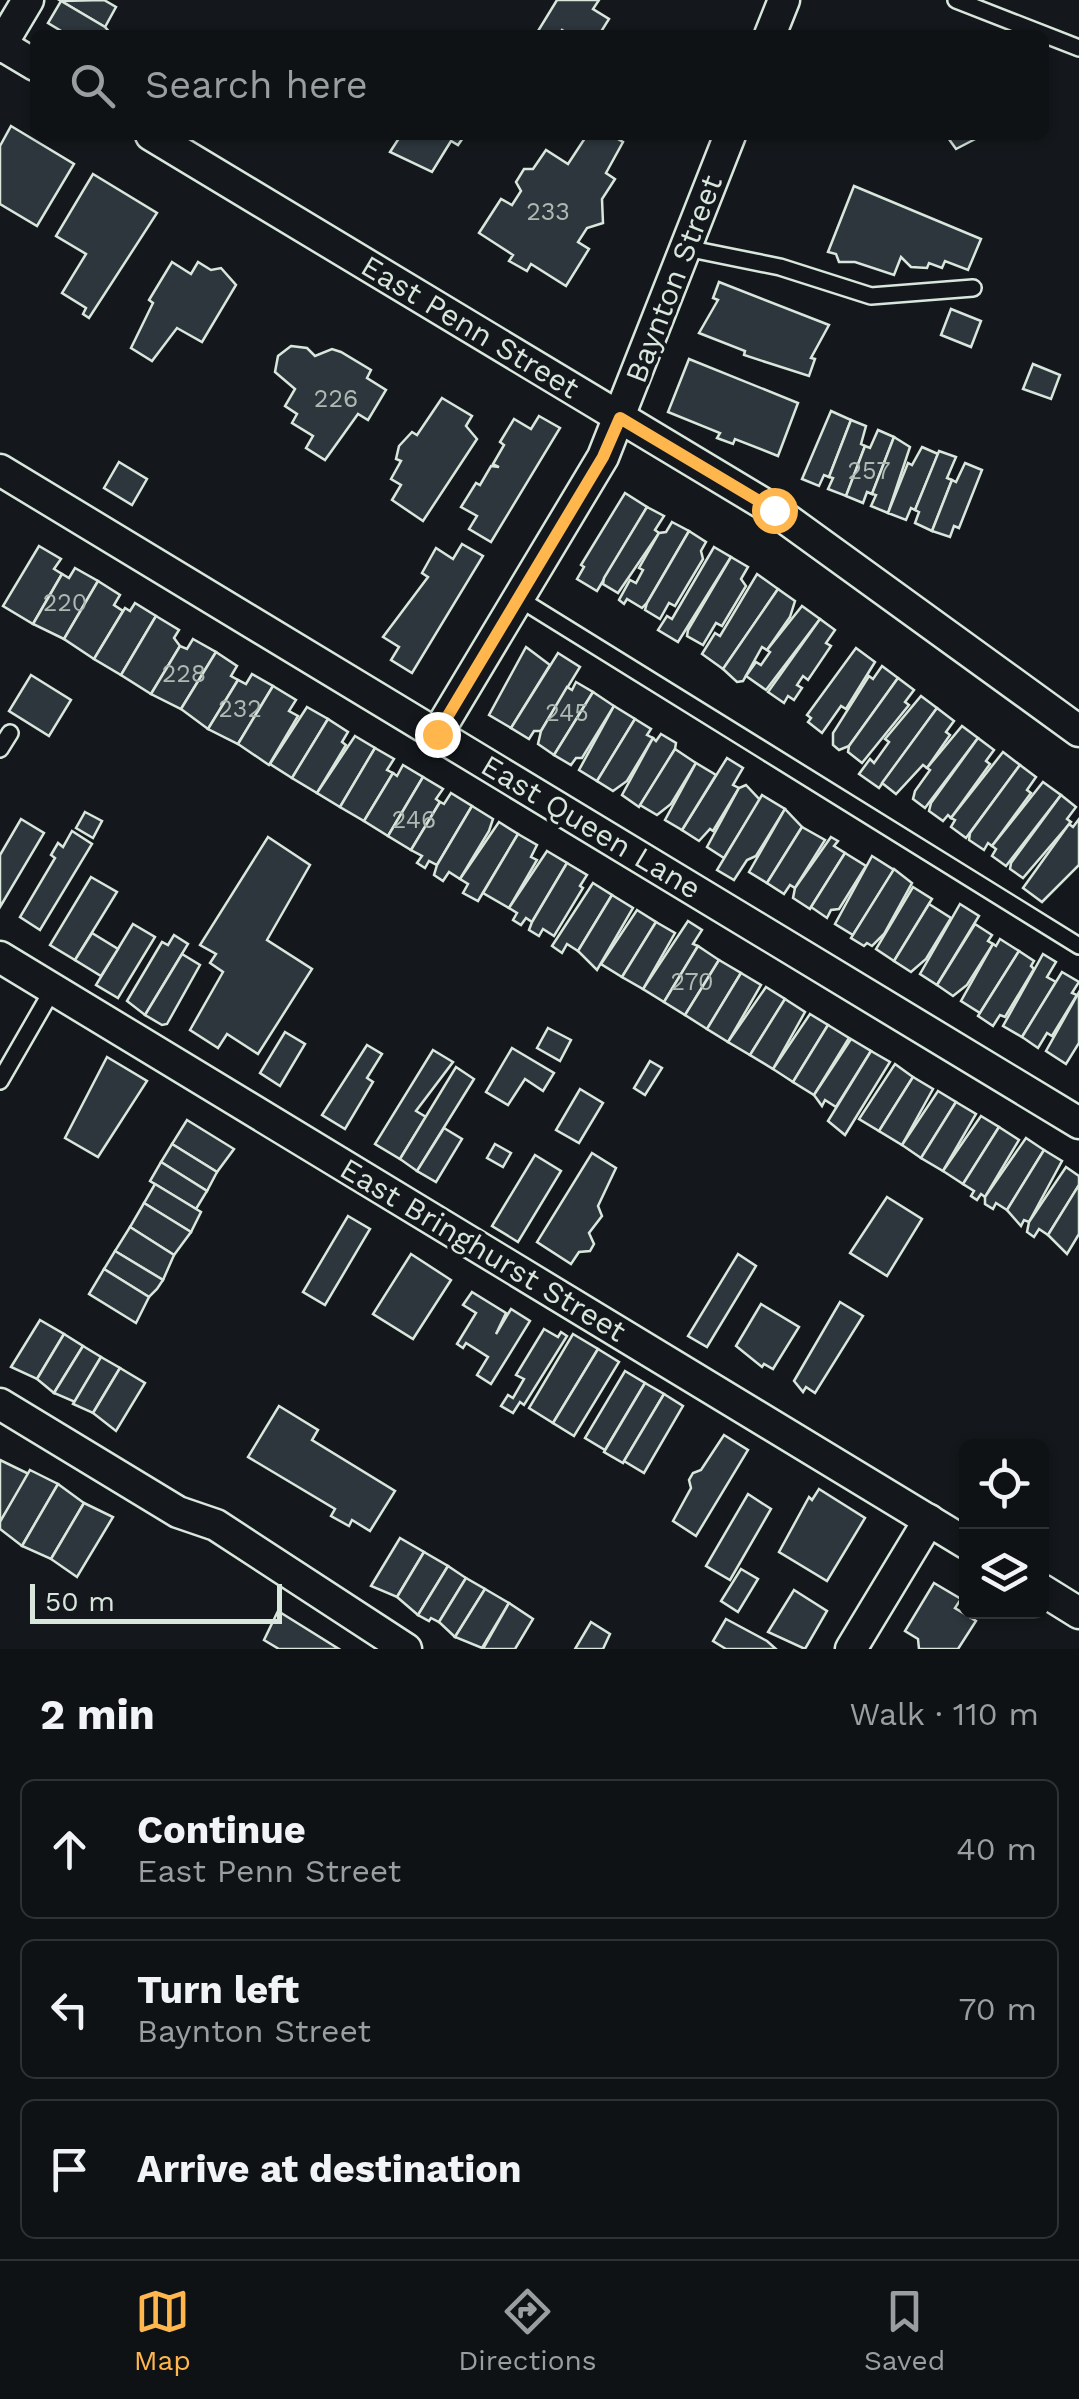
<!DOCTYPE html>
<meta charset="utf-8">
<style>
:root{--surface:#0f1215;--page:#1d2022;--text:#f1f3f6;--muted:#9b9ea0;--line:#2f3234;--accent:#ffb74d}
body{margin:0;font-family:"Work Sans",sans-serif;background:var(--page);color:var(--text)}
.controls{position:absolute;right:30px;bottom:30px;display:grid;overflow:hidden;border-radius:15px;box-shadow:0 2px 8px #0004}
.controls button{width:90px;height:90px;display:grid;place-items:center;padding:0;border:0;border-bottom:2px solid var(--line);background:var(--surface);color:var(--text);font:50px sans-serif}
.scale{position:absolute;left:30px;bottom:25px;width:252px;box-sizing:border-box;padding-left:10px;border:5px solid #d8e6dc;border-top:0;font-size:28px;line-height:35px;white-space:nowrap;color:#d8e6dc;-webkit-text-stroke:8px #14181c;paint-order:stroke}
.stop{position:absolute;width:30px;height:30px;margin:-22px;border:8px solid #ffb74d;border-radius:50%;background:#fff}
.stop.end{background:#ffb74d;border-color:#fff;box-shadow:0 2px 10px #0008}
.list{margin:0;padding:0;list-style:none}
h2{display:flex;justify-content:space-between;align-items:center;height:130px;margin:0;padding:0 40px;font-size:42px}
h2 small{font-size:32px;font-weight:400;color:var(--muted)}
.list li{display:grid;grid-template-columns:65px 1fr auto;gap:30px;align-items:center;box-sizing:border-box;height:140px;margin:0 20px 20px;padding:0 20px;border:2px solid var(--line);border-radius:15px}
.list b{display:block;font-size:38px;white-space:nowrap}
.list p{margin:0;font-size:32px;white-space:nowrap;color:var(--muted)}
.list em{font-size:32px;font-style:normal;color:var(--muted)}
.icon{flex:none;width:55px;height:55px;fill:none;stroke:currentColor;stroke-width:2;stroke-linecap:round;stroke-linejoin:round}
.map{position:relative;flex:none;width:1079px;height:1649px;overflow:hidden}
.search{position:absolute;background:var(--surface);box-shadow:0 2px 8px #0004;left:30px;right:30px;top:30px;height:110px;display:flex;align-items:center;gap:25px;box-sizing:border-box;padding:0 35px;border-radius:15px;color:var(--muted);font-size:38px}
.sheet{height:610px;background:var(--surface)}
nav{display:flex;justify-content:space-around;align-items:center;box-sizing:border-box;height:140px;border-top:2px solid var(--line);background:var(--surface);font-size:28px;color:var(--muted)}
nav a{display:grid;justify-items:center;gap:5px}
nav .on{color:var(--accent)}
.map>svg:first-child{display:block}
.building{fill:#2c363c;stroke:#d8e6dc;stroke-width:2.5}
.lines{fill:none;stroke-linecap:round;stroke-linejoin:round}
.service-casing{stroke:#d8e6dc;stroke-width:20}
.minor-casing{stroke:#d8e6dc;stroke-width:35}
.service{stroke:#14181c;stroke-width:15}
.minor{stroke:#14181c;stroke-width:30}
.route{stroke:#ffb74d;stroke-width:12}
.labels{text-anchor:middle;stroke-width:8;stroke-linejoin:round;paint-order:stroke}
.number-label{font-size:25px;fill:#adbab4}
.street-label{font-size:30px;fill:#d8e6dc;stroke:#14181c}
</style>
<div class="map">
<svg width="1079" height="1649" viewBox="0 0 1079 1649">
<rect width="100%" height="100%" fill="#14181c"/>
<g class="building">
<path d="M104,0L116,7L105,27L61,1Z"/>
<path d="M557,0H599L593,9L609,19L599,35H570L562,30L559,35H545L538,31Z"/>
<path d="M61,1L105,27L112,35H68L48,23Z"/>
<path d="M11,126L74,164L37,226L0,204V146Z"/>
<path d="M401,135H465L458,145L451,141L432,172L390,152Z"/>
<path d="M587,135H611L623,142L606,173L615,179L602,199L603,223L587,228L578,242L589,249L566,286L531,264L527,271L509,261L513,255L479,233L501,199L512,205L521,191L516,182L524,169H533L546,150L568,164Z"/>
<path d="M946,135H983L956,149Z"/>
<path d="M93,174L157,213L89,318L83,314L86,308L62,293L86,254L56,236Z"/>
<path d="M854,186L981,239L968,270L945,261L942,268L929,263L927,268L911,267L901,257L894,275L855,262H839L836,254L828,252Z"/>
<path d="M172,262L191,274L198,262L211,270L221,268L236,285L202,342L177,328L152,361L131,348L153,303L149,300Z"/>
<path d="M719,282L829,325L811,358L815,359L809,376L744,355L745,351L699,333L718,300L713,298Z"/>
<path d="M951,309L981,321L971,347L941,335Z"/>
<path d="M291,346L307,348L315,356L332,349L341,352L371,370L367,378L386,390L368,420L358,414L325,460L306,448L313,436L292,423L297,414L285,406L295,389L275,372L278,356Z"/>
<path d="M689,359L798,403L778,456L735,439L733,444L717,438L720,433L668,412Z"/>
<path d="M1033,364L1060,375L1051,399L1023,389Z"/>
<path d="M442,398L472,416L466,426L477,439L423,521L392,500L401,485L391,479L401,461L396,459L399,446L412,432L417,435Z"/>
<path d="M831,411L851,420L829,477L824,475L819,486L802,479Z"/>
<path d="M539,416L560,428L491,542L469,529L477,516L461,507L476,483L480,485L491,466L499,467L493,464L504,445L500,442L514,419L531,429Z"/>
<path d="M851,420L866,426L861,444L865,446L846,496L828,489L833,478L829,477Z"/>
<path d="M878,430L894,437L872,494L867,492L863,503L846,496L865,446L870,448Z"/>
<path d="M894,437L910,447L888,513L871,506L876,495L872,494Z"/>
<path d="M922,447L938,454L915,510L911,508L906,520L888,513L908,463L912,465Z"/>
<path d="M939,451L956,457L947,478L952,480L932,531L915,523L919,512L915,510Z"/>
<path d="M119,462L147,479L132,505L104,488Z"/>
<path d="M965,463L982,470L959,528L954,526L950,537L932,531L952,480L956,482Z"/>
<path d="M625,493L647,507L597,591L577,579L584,567L581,565Z"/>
<path d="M647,507L664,516L655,530L659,533L618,593L603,584L604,578Z"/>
<path d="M672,522L689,531L647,603L642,608L627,599L624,604L619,600L630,580L636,583L643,570L639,568L659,533L666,532Z"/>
<path d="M689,531L706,542L701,551L703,559L675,606L669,603L660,619L645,610L647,603Z"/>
<path d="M462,544L483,556L412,673L391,660L399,647L383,637L428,577L422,573L436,548L453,559Z"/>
<path d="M39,546L61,559L54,569L62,574L33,624L3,606Z"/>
<path d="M714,547L731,557L678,642L658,630L667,616L672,619Z"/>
<path d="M731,557L748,567L741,579L746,586L722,626L716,623L703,645L687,636L688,630Z"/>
<path d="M75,568L98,581L64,639L33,624L62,574L69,578Z"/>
<path d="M757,574L778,589L723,669L702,654L715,633L720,636Z"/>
<path d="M98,581L120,595L114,605L123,611L94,659L64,639Z"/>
<path d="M778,589L795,601L790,617L767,650L762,647L743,681L737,682L723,669Z"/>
<path d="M135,603L156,616L121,675L94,659L125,608L130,611Z"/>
<path d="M802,606L820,619L766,690L746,676L756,662L761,665L770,652L767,650Z"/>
<path d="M156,616L179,630L174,638L180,646L151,694L121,675Z"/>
<path d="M820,619L835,630L826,643L831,646L808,680L803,676L797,685L802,688L794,700L788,696L784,703L768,692Z"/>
<path d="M193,639L216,652L181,709L151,694L180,646L187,649Z"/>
<path d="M526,647L550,665L511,728L489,715Z"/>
<path d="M856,648L875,662L846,709L841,706L822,733L808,722L811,718L807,715Z"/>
<path d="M216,652L237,666L231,676L238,680L208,729L181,709Z"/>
<path d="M558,653L580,667L541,731H534L529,739L511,728Z"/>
<path d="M882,666L898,678L849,746L839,750L833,745V733L869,676L873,679Z"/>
<path d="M252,674L273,686L238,744L208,729L238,680L246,684Z"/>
<path d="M31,675L71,700L49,736L9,711Z"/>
<path d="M898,678L914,690L905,702L909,705L862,763L848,752L849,746Z"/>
<path d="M576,682L593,692L554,755L538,744L541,731L567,687L572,690Z"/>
<path d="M273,686L296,700L289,711L298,716L269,765L238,744Z"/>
<path d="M593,692L614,706L582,758H576L571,765L554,755Z"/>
<path d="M921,696L937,708L879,788L859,774L870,759L874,763L889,742L885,739Z"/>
<path d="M614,706L635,719L597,781L579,770Z"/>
<path d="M307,707L328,719L292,778L270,764Z"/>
<path d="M937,708L954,721L946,732L950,735L927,768L923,765L896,794L882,783Z"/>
<path d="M328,719L348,732L342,742L346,745L317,793L292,778Z"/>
<path d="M635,719L651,729L647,735L653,738L627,781L613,791L597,781Z"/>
<path d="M962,726L978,738L925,808L913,799L915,791L930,770L927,768Z"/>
<path d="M661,734L676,743L675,749L639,807L622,795L653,738L656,741Z"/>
<path d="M355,736L375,748L340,807L317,793Z"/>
<path d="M978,738L994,750L986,761L990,764L951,818L948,815L943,821L929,811L931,803Z"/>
<path d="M375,748L394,759L387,770L393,773L364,821L340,807Z"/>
<path d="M675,749L696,763L671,804L657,815L640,805Z"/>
<path d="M1003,752L1020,765L966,838L951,827L955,820L951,818Z"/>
<path d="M727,758L743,768L733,785L739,788L713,831L710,829L699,841L682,830Z"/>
<path d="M696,763L716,775L682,830L665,820Z"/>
<path d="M403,765L423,777L388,836L364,821L393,773L397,776Z"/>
<path d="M1020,765L1036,777L1027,790L1031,793L992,846L988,843L984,850L969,840L970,833Z"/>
<path d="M423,777L443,789L436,799L440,802L411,850L388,836Z"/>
<path d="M1043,782L1061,795L1006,866L992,856L996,849L992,846Z"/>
<path d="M746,785L760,800L724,858L707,847L739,788Z"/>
<path d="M451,793L472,806L437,865L429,861L425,868L417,863L422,856L411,850L440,802L444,804Z"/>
<path d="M762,795L785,809L756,856L747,860L734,880L717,870Z"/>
<path d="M1061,795L1076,807L1067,819L1071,822L1023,878L1010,869L1011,863Z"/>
<path d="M472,806L493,819L489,831L460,879L449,872L443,881L434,875L437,865Z"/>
<path d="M785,809L802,827L767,883L749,872Z"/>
<path d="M85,812L102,821L93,838L76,828Z"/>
<path d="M21,819L44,833L0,907V855Z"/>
<path d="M1079,819V865L1042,902L1023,888L1069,824L1073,827Z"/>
<path d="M499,822L518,834L478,901L463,893L468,884L460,879Z"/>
<path d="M802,827L825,840L795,888L790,885L784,894L767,883Z"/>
<path d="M72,831L92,844L40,930L20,917L55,858L51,855L58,843L63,847Z"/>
<path d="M518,834L537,845L531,857L537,860L509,908L483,893Z"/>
<path d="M268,837L310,865L267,940L312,969L258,1054L227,1034L218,1048L190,1030L223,972L210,963L216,954L200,945Z"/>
<path d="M831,837L838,841L834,846L845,853L810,909L793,898L795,888Z"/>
<path d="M547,851L567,863L532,922L526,918L521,925L513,920L517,913L509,908Z"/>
<path d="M845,853L866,866L839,909L831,910L827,918L811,907Z"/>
<path d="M872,856L894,870L853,935L835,924Z"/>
<path d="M567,863L587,875L580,886L583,888L554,936L543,929L539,936L529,930L532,922Z"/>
<path d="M894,869L912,883L884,934L872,946L867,943L864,946L851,938Z"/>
<path d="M91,877L117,892L75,960L50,945Z"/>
<path d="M593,883L612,895L578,951L567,944L562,953L552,946Z"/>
<path d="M913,887L932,899L894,961L876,949Z"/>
<path d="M612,895L633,908L597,970L578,951Z"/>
<path d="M929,904L951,918L926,959L911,972L894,961Z"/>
<path d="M960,904L979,916L937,985L920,974Z"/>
<path d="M637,910L656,922L622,977L601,964Z"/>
<path d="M688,921L702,930L693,944L698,946L664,1002L643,989Z"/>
<path d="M656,922L675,933L643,989L622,977Z"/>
<path d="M133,924L155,937L118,998L96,985Z"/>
<path d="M975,924L992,935L988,941L993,944L967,985L953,996L937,985Z"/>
<path d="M92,933L118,949L101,976L75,960Z"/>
<path d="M174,935L188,944L145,1015L127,1001L162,942L168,945Z"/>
<path d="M1000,939L1019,951L980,1013L961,1001L993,944L996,946Z"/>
<path d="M698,946L719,960L685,1015L664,1002Z"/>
<path d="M1019,951L1034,961L1031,966L1034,969L1005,1017L1000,1015L993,1026L978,1016Z"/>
<path d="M182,954L200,965L167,1024L162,1025L145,1015Z"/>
<path d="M1043,954L1056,962L1047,977L1056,982L1022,1037L1003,1026Z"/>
<path d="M719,960L741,973L707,1029L685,1015Z"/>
<path d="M1062,972L1079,982L1072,993L1077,995L1052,1036L1047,1033L1038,1048L1022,1037Z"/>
<path d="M741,973L761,985L728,1042L707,1029Z"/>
<path d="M766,987L785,999L750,1055L728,1042Z"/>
<path d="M1079,992V1043L1066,1064L1046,1051Z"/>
<path d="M785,999L805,1012L773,1069L750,1055Z"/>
<path d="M810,1014L828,1025L793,1082L773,1069Z"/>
<path d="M828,1025L849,1038L814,1095L793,1082Z"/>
<path d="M548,1028L571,1040L560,1061L537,1048Z"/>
<path d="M285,1032L305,1044L280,1086L260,1073Z"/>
<path d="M851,1039L871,1051L836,1107L825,1100L822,1106L814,1095Z"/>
<path d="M367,1045L382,1054L367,1078L373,1082L345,1129L322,1115Z"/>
<path d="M512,1048L554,1073L543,1091L525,1079L508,1105L486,1092Z"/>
<path d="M433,1050L453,1062L416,1111L426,1117L400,1159L375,1144Z"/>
<path d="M871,1051L890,1062L845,1135L828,1121Z"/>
<path d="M107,1057L147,1081L98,1157L65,1138Z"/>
<path d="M650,1061L662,1068L645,1095L634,1088Z"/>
<path d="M895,1064L913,1077L879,1131L859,1119Z"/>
<path d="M456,1067L474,1079L417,1171L400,1159Z"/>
<path d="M913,1077L933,1089L902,1145L879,1131Z"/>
<path d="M580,1089L603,1103L579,1143L556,1130Z"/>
<path d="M938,1091L956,1102L921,1158L902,1145Z"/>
<path d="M956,1102L976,1114L943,1171L921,1158Z"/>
<path d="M981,1116L999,1127L963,1184L943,1171Z"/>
<path d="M187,1120L234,1149L217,1172L172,1144Z"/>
<path d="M999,1127L1019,1140L985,1197L981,1194L977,1200L971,1196L974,1191L963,1184Z"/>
<path d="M444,1128L462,1139L436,1182L417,1171Z"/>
<path d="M1026,1138L1044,1150L1007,1210L996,1203L993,1209L985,1204V1197Z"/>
<path d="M172,1144L217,1172L207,1191L161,1162Z"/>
<path d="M495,1144L511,1153L503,1167L487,1158Z"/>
<path d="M1044,1150L1062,1161L1029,1222L1024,1220L1021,1226L1007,1210Z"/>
<path d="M592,1153L616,1168L598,1206L602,1216L589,1233L594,1244L590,1251L579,1252L571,1264L537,1242Z"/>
<path d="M535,1155L561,1171L518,1242L492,1226Z"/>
<path d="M161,1162L207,1191L196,1209L150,1181Z"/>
<path d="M1066,1167L1079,1176V1185L1048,1235L1039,1229L1034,1237L1027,1232L1029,1222Z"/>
<path d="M155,1184L201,1212L191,1232L144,1203Z"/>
<path d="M1079,1185V1234L1067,1254L1048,1235Z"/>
<path d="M887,1197L922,1219L887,1276L850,1253Z"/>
<path d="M144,1203L191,1232L174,1255L130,1227Z"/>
<path d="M348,1216L370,1229L325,1305L303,1292Z"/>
<path d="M130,1227L174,1255L163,1280L115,1251Z"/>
<path d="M115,1251L163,1280L157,1289L149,1297L104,1269Z"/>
<path d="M411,1254L451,1280L413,1339L373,1314Z"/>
<path d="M738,1254L756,1266L707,1347L688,1336Z"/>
<path d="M104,1269L149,1297L136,1323L89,1294Z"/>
<path d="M472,1292L506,1313L496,1334L511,1309L530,1321L491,1384L477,1375L488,1357L466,1343L463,1348L457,1344L476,1313L463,1305Z"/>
<path d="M840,1302L863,1316L815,1393L806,1387L803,1392L794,1381Z"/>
<path d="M761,1304L799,1327L773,1369L764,1364L762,1367L736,1346Z"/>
<path d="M40,1320L64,1334L37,1379L11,1367Z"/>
<path d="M544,1329L558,1337L561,1332L567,1336L524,1405L520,1402L513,1413L501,1406L508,1395L513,1398L524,1379L516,1375Z"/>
<path d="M64,1334L83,1346L54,1393L37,1379Z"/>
<path d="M573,1334L598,1349L553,1423L529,1408Z"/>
<path d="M83,1346L101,1357L75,1402L54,1393Z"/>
<path d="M598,1349L619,1362L574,1436L553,1423Z"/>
<path d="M101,1357L120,1368L93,1413L73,1404Z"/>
<path d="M120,1368L145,1383L116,1431L93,1413Z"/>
<path d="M625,1371L645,1383L605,1450L585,1438Z"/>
<path d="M645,1383L664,1394L623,1463L604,1452Z"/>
<path d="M664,1394L683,1406L644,1473L624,1461Z"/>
<path d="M279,1406L318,1430L312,1440L395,1491L370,1531L352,1520L349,1526L331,1516L335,1509L248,1457Z"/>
<path d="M724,1435L748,1450L696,1536L673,1521L691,1488L689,1480L693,1473L701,1470Z"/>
<path d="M0,1460L29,1474L0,1522Z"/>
<path d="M30,1470L58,1484L22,1546L0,1529V1522Z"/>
<path d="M58,1484L84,1503L51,1559L22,1546Z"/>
<path d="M819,1489L865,1518L827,1581L779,1552L809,1497L812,1500Z"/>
<path d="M748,1494L771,1509L730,1580L706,1566Z"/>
<path d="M84,1503L113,1517L77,1577L51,1559Z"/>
<path d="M400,1538L424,1552L397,1597L371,1586Z"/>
<path d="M424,1552L448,1566L418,1615L397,1597Z"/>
<path d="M448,1566L466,1578L439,1622L431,1618L429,1621L418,1615Z"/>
<path d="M741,1569L758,1579L738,1612L721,1601Z"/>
<path d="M466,1578L485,1589L455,1637L439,1622Z"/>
<path d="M934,1583L961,1599L955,1608L976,1621L958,1649H919L918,1639L905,1631Z"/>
<path d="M485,1589L509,1603L482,1648L455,1637Z"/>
<path d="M794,1590L827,1611L805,1649L768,1632Z"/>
<path d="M509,1603L533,1619L515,1649H483Z"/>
<path d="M278,1611L339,1649H279L264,1640Z"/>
<path d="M726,1619L767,1641L776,1649H726L713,1641Z"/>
<path d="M591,1622L610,1634L603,1649H575Z"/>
</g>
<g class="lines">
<g class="service-casing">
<g id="service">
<path d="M956,0L1079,48"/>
<path d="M686,248L780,267L871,296L973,288"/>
<path d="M518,598L1079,946"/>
<path d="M0,749L10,733"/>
<path d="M0,1081L53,989"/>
</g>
</g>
<g class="minor-casing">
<g id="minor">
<path d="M770,35L784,0"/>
<path d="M0,44L35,65"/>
<path d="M0,47L28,0"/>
<path d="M151,135L774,510L1079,731"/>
<path d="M0,470L1079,1123"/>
<path d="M437,734L603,457L730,135"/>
<path d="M0,957L966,1543"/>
<path d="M0,1404L178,1512L216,1525L406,1649"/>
<path d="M1042,1590L1079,1613"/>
<path d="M851,1649L929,1520"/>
</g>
</g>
<use href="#service" class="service"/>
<use href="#minor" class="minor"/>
</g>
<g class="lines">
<path class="route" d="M437,734L603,457L620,418L774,510"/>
</g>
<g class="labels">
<g class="number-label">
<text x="548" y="220">233</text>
<text x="336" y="407">226</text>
<text x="869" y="479">257</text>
<text x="65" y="611">220</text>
<text x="184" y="682">228</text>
<text x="240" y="717">232</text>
<text x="567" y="721">245</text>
<text x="414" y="828">246</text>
<text x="692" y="990">270</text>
</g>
<g class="street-label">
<text transform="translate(674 279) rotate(-69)" y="10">Baynton Street</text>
<text transform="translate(470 327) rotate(31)" y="10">East Penn Street</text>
<text transform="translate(591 827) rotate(31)" y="10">East Queen Lane</text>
<text transform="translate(483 1250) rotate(31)" y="10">East Bringhurst Street</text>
</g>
</g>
</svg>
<div class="controls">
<button><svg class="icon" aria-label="locate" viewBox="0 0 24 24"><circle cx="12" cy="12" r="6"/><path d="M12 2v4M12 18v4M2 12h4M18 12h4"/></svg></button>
<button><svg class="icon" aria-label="layers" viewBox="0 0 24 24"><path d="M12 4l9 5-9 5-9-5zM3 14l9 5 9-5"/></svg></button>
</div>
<div class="scale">50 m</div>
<div class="stop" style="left:774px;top:510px"></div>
<div class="stop end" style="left:437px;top:734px"></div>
<div class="search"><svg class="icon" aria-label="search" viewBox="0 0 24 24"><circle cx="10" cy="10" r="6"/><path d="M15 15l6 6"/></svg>Search here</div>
</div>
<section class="sheet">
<h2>2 min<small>Walk · 110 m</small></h2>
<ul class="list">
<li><svg class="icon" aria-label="ahead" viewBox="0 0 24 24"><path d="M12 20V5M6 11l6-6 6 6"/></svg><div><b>Continue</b><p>East Penn Street</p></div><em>40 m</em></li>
<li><svg class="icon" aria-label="left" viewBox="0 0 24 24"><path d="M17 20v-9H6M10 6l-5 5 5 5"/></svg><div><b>Turn left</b><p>Baynton Street</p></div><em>70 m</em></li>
<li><svg class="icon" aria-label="arrive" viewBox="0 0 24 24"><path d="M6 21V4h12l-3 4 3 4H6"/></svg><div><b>Arrive at destination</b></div></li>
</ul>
</section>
<nav>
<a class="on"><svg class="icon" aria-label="map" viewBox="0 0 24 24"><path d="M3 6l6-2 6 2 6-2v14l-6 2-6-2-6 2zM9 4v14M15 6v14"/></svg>Map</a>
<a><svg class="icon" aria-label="directions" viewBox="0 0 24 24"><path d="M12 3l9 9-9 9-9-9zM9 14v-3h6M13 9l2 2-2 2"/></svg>Directions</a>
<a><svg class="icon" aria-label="saved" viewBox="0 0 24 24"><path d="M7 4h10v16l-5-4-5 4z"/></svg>Saved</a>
</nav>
